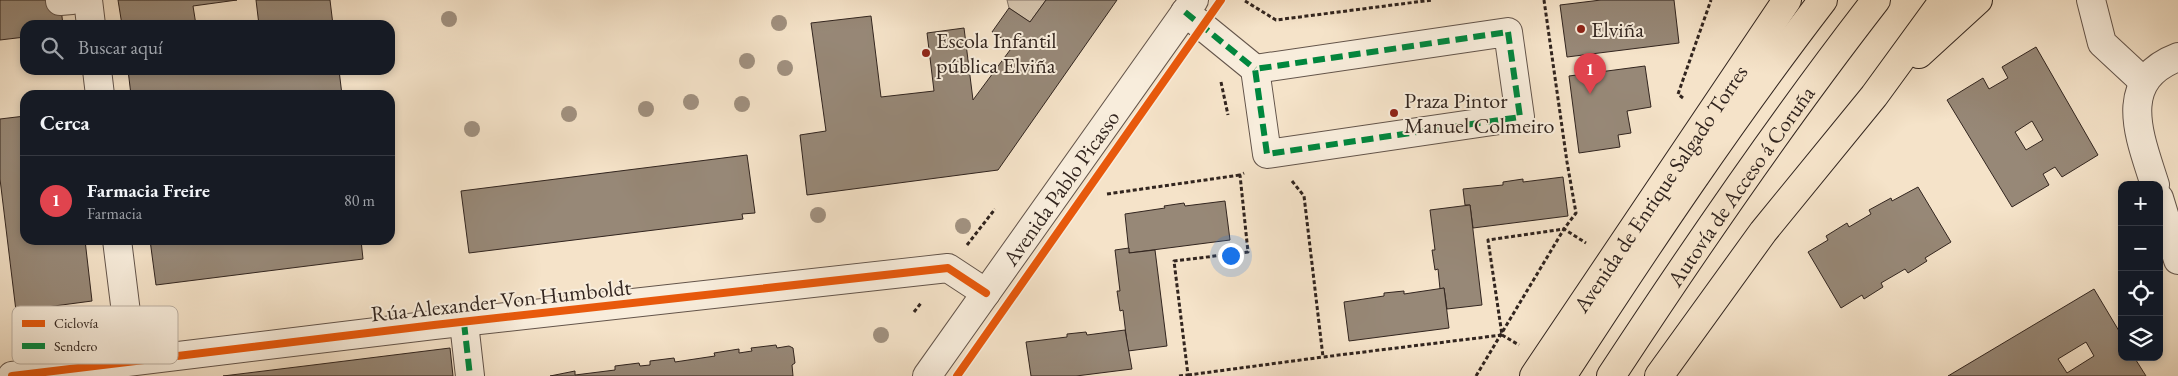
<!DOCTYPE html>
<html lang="es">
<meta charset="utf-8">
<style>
:root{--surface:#171b24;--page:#242831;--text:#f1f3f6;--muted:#9ea1a6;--line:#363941;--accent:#ea580c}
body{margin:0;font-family:"EB Garamond",serif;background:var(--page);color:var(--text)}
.controls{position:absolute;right:15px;bottom:15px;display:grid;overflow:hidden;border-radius:10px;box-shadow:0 2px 8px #0003}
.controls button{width:45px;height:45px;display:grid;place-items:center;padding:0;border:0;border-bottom:1px solid var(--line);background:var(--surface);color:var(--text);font:25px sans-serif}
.you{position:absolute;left:1230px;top:255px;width:18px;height:18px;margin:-12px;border:4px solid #fff;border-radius:50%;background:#1a73e8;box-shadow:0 0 0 8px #1a73e833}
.badge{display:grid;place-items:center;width:32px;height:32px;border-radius:50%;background:var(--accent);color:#fff;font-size:16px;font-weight:700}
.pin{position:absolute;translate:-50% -41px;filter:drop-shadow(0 1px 2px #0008)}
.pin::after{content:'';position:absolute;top:26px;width:18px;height:15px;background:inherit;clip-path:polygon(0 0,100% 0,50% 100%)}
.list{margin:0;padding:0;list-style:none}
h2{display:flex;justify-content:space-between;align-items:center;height:65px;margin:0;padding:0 20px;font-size:21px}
h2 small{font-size:16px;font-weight:400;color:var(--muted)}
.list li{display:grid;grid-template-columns:32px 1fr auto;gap:15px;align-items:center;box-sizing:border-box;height:90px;padding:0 20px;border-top:1px solid var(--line)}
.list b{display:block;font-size:19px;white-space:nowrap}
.list p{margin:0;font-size:16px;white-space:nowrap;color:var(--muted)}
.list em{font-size:16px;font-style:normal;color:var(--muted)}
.icon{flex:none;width:28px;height:28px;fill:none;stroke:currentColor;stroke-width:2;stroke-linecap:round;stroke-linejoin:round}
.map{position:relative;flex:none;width:2178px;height:376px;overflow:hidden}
.search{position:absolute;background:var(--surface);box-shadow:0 2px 8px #0003;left:20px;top:20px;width:375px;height:55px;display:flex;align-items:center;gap:12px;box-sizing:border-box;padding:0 18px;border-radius:15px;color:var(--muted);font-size:19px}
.panel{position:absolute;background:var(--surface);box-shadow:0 2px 8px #0003;left:20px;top:90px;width:375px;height:155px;border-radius:15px}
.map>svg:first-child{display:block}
.green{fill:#d4c3ac;stroke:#837466}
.building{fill:#978877;stroke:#32251f;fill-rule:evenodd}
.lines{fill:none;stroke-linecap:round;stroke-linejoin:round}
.minor-casing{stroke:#63544a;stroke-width:30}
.major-casing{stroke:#32251f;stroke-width:30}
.highway-casing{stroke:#32251f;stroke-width:30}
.path{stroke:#32251f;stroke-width:3;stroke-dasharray:4 2.5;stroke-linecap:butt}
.minor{stroke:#f8eddc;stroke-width:28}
.major{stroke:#f5e3c9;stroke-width:28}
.highway{stroke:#f5e3c9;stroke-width:28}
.quiet{stroke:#00873e;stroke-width:6;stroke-dasharray:12 6;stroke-linecap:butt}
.cycleway-casing{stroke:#f8eddc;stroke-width:11}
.cycleway{stroke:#e8590c;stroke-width:8}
.tree{fill:#a0907f}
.poi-dot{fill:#8f2418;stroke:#f8eddc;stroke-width:2}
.labels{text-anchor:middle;stroke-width:4;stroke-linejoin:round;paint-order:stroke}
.poi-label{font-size:22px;fill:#32251f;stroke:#f8eddc;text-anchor:start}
.street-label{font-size:22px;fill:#32251f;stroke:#f8eddc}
.key{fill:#f8eddc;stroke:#bdb1a3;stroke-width:1}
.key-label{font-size:14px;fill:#32251f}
</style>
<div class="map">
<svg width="2178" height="376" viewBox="0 0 2178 376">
<rect width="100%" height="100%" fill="#f5e3c9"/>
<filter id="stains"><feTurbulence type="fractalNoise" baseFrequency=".004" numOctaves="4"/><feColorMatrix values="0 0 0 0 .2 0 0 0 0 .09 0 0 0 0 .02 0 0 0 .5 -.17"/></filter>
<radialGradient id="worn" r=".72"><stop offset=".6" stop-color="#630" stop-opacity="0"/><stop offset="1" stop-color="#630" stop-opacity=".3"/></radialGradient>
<path class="green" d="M1007,0H1046L1030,22L1009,8Z"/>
<g class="building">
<path d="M0,0H60L63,25H25V37L0,40Z"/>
<path d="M118,0H237L193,6L196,25H122Z"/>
<path d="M256,0H330L333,25H259Z"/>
<path d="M1046,0H1117L998,170L807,195L800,135L826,131L811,23L871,16L881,97L934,91L927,33L964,28L973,100L1013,46L992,32L1009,8L1030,22Z"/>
<path d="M1601,0H1674L1679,43L1567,57L1560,5Z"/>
<path d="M2036,47L2098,155L2062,177L2055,167L2043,174L2049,185L2012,207L1947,100L1983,78L1989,89L2008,78L2002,67ZM2032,121L2043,140L2026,150L2015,132Z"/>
<path d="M1645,66L1651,107L1627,111L1631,133L1618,135L1620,147L1579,153L1569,76Z"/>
<path d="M128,70H339L342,95H131Z"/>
<path d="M25,116V240H85L92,301L16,311L0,179V119Z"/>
<path d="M747,155L755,213L742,214L743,219L469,253L461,191Z"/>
<path d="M1563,177L1568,216L1473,228L1470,205H1465L1463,189L1503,185V182L1523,179V182Z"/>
<path d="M1918,187L1951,242L1925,258L1927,261L1908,273L1905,269L1881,283L1883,287L1864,299L1862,295L1841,308L1808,252L1828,240L1826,236L1847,223L1849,227L1871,214L1869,210L1891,198L1892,201Z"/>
<path d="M1225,201L1230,240L1129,253L1125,214L1165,208L1164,206L1184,203L1185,206Z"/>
<path d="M1470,205L1482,305L1447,309L1444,288L1440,289L1438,269L1435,270L1432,250H1435L1430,210Z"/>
<path d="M150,240H361L363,259L156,285Z"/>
<path d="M1129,248V253L1155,250L1167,346L1128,351L1123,310L1120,311L1117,291H1120L1115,250Z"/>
<path d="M1444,288L1449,328L1349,341L1344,302L1384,296V293L1404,291V294Z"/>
<path d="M2094,289L2122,336V357H2134L2146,376H1948ZM2086,342L2094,356L2067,373L2058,359Z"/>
<path d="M1125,330L1132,369L1076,376H1031L1026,342L1067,337V334L1086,332L1087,335Z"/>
<path d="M776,345L777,348L789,346L793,348L795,363L792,365L793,376H550L575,371V375L615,370V366L639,363L640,366L650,365V361L674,358L675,362L715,356L714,353L739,349V353L752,351L751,348Z"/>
<path d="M450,348L453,376H223L313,365Z"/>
</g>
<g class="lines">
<g class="minor-casing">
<g id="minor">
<path d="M88,0L91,25"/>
<path d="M2091,0L2102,43L2144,82"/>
<path d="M60,1L72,0"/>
<path d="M1185,12L1255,69"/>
<path d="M1508,32L1520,117L1267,154L1255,69Z"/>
<path d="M97,70L100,95"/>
<path d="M2155,185C2140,137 2115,81 2178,57"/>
<path d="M2159,198L2178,260"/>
<path d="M117,240L132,361"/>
<path d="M464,323L470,376"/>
<path d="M12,376L434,325L948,268L986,293"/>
<path id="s1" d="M927,376L1194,0"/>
</g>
</g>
<g class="major-casing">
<g id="major">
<path d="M1919,54L1978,0"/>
<path id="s2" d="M1534,376L1787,0"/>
<path d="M1659,376L1763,232L1874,96L1944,0"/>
</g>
</g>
<g class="highway-casing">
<g id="highway">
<path d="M1562,376C1645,248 1730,121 1823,0"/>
<path id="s3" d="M1611,376C1695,248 1782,121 1876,0"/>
</g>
</g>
<g class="path">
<path d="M1245,1L1276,20L1432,0"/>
<path d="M1221,82L1228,115"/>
<path d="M1683,98L1678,94L1711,0"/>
<path d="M1292,181L1304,196L1323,357L1502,335L1488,240L1564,229L1586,243"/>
<path d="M1107,194L1240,175"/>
<path d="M967,245L995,209"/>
<path d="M914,312L921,303"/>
<path d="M1502,335L1519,345"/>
<path d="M1188,375L1323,357"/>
<path d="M1179,376L1188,375L1174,261L1248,252L1240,175L1244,173"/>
<path d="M1476,376L1564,229L1576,213L1567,162L1544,0"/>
</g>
<use href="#minor" class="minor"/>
<use href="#major" class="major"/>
<use href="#highway" class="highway"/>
<g class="quiet">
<path d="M1185,12L1255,69"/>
<path d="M1508,32L1520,117L1267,154L1255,69Z"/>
<path d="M464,323L470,376"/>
</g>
<g class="cycleway-casing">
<g id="cycleway">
<path d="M12,376L434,325L948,268L986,293"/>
<path d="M957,376L1221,0"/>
</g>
</g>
<use href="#cycleway" class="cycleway"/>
</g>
<g class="tree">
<circle cx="449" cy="19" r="8"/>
<circle cx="779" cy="23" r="8"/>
<circle cx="747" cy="61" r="8"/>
<circle cx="785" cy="68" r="8"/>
<circle cx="691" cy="102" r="8"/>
<circle cx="742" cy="104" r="8"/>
<circle cx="646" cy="109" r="8"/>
<circle cx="569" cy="114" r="8"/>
<circle cx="472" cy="129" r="8"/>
<circle cx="818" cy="215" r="8"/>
<circle cx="963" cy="226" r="8"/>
<circle cx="881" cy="335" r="8"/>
</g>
<g class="poi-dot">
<circle cx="1581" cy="29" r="5"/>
<circle cx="926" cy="53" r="5"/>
<circle cx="1394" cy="113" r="5"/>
</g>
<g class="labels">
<g class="poi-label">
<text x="1591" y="37">Elviña</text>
<text x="936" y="48">Escola Infantil<tspan x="936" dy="25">pública Elviña</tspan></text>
<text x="1404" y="108">Praza Pintor<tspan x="1404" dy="25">Manuel Colmeiro</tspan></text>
</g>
<g class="street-label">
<text dy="8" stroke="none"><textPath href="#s3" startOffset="230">Autovía de Acceso á Coruña</textPath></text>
<text dy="8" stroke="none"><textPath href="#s1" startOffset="231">Avenida Pablo Picasso</textPath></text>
<text dy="8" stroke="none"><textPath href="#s2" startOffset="226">Avenida de Enrique Salgado Torres</textPath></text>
<text transform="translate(501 300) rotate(-6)" y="8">Rúa Alexander Von Humboldt</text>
</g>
</g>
<rect x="12" y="306" width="166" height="58" rx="8" class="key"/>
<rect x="22" y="320" width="23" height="7" fill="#e8590c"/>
<rect x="22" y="343" width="23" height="6" fill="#00873e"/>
<g class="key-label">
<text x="54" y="328">Ciclovía</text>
<text x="54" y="351">Sendero</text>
</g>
<rect width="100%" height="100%" filter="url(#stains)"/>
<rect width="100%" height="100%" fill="url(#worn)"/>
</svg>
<div class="controls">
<button>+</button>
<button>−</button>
<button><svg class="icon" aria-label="locate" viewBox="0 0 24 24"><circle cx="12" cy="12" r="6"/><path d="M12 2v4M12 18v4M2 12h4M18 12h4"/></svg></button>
<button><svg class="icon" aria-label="layers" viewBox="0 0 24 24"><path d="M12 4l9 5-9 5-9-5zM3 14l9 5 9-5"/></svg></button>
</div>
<div class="you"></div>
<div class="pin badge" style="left:1590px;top:94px;background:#e0444e">1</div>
<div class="search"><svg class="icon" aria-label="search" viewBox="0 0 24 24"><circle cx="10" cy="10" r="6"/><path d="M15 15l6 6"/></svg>Buscar aquí</div>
<section class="panel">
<h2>Cerca<small></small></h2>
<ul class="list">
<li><span class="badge" style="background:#e0444e">1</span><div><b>Farmacia Freire</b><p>Farmacia</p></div><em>80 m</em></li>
</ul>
</section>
</div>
